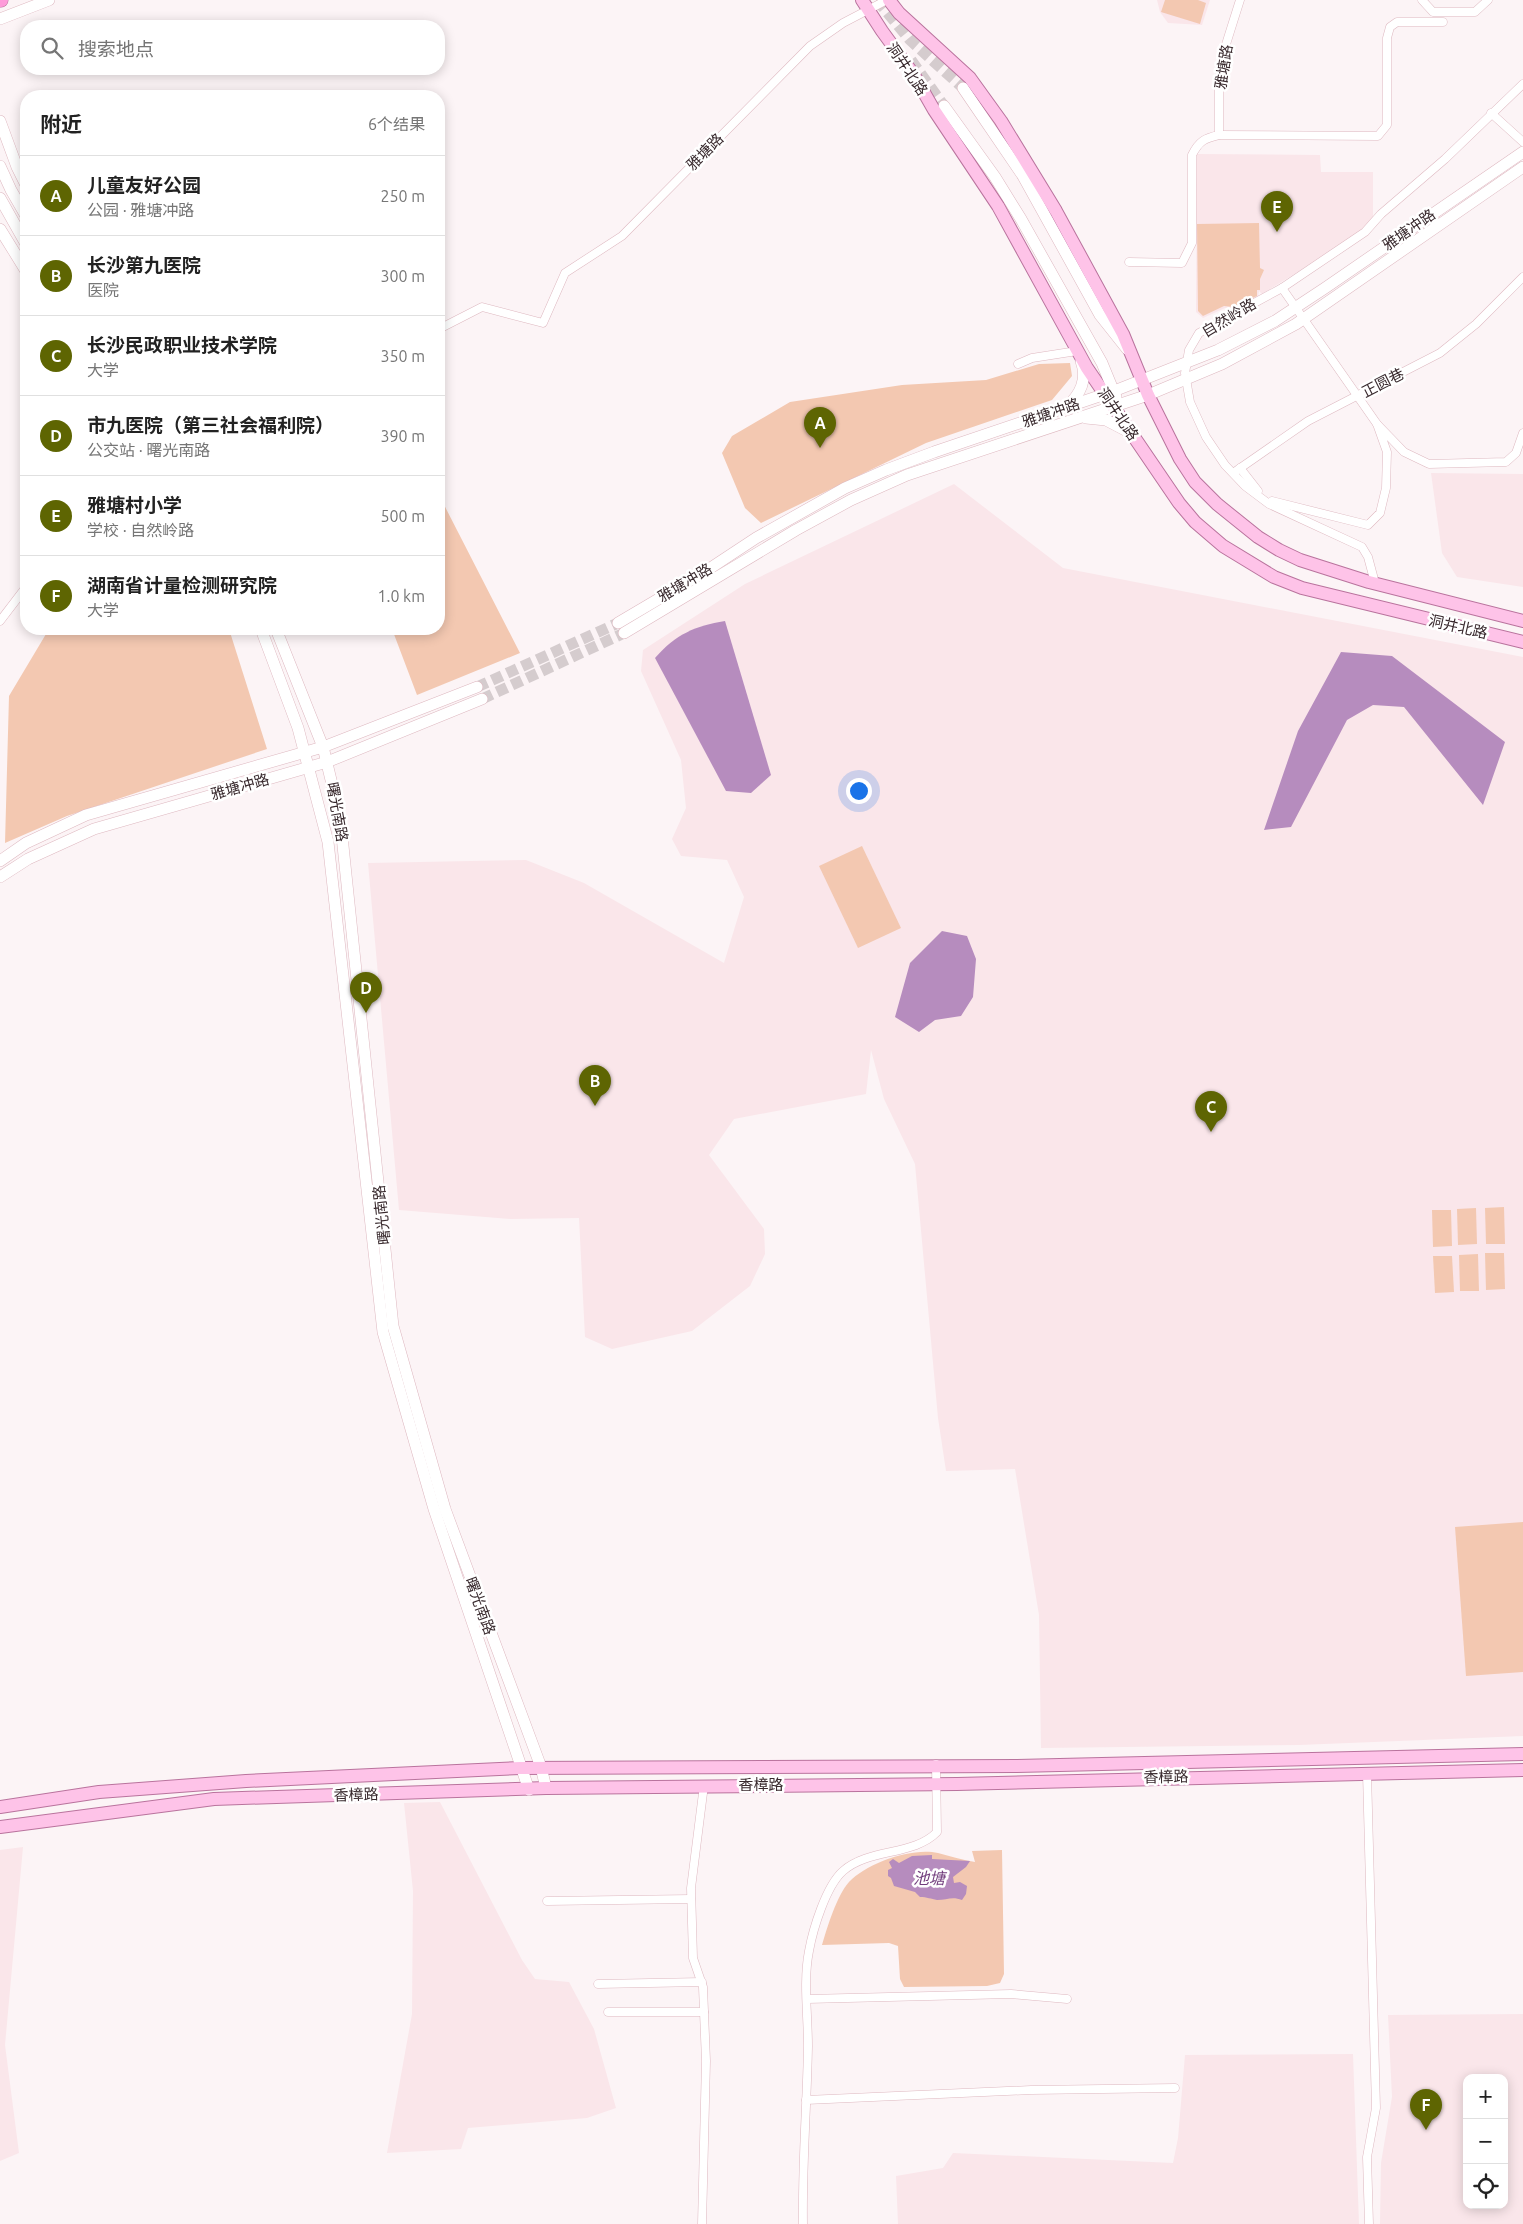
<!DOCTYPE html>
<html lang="zh">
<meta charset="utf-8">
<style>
:root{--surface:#fff;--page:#f2f2f2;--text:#222;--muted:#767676;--line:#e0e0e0;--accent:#5e6502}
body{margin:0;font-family:Ubuntu,"Noto Sans SC",sans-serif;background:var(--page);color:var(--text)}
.controls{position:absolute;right:15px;bottom:15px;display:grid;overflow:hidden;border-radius:10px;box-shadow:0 2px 12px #0003}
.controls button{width:45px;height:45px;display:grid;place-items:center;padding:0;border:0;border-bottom:1px solid var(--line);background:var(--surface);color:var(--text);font:25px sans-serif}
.you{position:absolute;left:858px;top:790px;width:18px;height:18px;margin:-12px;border:4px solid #fff;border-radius:50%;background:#1a73e8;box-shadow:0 0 0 8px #1a73e833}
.badge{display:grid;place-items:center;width:32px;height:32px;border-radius:50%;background:var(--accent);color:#fff;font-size:16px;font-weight:700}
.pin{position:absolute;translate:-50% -41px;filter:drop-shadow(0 1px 2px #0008)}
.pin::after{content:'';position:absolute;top:26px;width:18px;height:15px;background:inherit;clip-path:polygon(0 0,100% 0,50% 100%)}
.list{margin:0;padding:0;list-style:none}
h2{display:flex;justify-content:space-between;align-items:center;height:65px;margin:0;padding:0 20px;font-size:21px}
h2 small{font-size:16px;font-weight:400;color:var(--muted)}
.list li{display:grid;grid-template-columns:32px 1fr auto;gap:15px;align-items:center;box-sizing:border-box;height:80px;padding:0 20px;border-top:1px solid var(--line)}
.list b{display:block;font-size:19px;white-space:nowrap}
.list p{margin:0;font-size:16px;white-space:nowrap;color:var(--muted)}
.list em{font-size:16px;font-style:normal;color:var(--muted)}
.icon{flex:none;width:28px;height:28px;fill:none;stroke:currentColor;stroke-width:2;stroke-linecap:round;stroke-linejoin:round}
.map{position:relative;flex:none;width:1523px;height:2224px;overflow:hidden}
.search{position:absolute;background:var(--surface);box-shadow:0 2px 12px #0003;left:20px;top:20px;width:425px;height:55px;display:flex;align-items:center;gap:12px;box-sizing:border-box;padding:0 18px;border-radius:20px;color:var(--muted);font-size:19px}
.panel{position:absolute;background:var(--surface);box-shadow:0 2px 12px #0003;left:20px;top:90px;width:425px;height:545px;border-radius:20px}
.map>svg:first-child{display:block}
.built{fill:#fae6ea;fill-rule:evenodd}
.green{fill:#f3c8b1}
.water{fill:#b68cbe}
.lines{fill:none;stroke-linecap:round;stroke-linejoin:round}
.secondary-tunnel{stroke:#d5ccce;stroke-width:11;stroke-dasharray:11 5.5;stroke-linecap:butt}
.street-casing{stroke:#deb8c0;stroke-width:9}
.secondary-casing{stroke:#deb8c0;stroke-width:12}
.primary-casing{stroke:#b9739d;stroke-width:14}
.highway-casing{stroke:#b9739d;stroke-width:15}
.street{stroke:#fff;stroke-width:8}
.secondary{stroke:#fff;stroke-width:11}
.primary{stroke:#fec3e8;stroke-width:12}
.highway{stroke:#fe9bd9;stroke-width:14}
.labels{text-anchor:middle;stroke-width:5;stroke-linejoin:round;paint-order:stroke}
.street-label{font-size:15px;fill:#392a2e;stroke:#fff}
.water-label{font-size:16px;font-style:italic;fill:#723e7d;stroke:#fff}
</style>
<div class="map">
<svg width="1523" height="2224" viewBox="0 0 1523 2224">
<rect width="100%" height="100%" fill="#fcf4f6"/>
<g class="built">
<path d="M1157,0H1210L1202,25L1168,23L1160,12Z"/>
<path d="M1197,154L1320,155L1321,172H1373V221L1348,241L1262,294L1259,291L1258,297L1234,308H1225L1203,318L1196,312Z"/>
<path d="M1431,473L1523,474V587L1457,577L1442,553Z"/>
<path d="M954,484L1063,568L1523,657V1736L1299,1745L1041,1748L1039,1615L1015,1469L946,1471L938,1418L915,1164L884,1099L871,1050L866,1094L734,1119L709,1155L764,1229L765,1254L750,1286L692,1331L612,1349L585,1337L579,1218L510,1219L399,1210L368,863L526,860L584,883L724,963L744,897L727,860L681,856L672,839L686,808L681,760L641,671L643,650L745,584Z"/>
<path d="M440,1802L522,1960L535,1979L569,1982L594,2029L616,2108L587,2118L468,2128L461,2149L387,2153L412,2014L413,1891L404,1803Z"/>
<path d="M23,1847L5,2045L19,2153L0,2161V1850Z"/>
<path d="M1523,2014V2224H1380L1381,2163L1392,2097L1388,2015ZM1467,2078H1504V2205H1467Z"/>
<path d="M1353,2054L1359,2224H898L896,2176L943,2168L953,2153L1173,2163L1178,2138L1185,2055Z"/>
</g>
<g class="green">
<path d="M1165,0H1198L1206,3L1200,24L1161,12Z"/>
<path d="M1259,223L1260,268L1264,270L1260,279V290H1257V296L1233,307L1224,306L1203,316L1198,311L1197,224Z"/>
<path d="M1070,363L1072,376L1052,400L926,443L761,523L745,508L722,453L732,436L790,402L902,385L986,380L1039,364Z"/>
<path d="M439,495L520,653L417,695L392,629H439Z"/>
<path d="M49,629H229L267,749L67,816L5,843L9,696Z"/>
<path d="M862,846L901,928L858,948L819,866Z"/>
<path d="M1504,1207L1505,1244H1486L1485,1208Z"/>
<path d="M1476,1208L1477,1244L1458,1245L1457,1209Z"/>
<path d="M1432,1210H1451L1452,1246L1433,1247Z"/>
<path d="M1485,1253H1504L1505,1289L1486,1290Z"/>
<path d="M1478,1254L1479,1291H1460L1459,1255Z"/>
<path d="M1433,1256H1452L1454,1292L1435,1293Z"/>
<path d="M1523,1522V1672L1466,1676L1455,1527Z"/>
<path d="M1002,1850L1004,1974L1000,1983L987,1986L904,1987L900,1979L898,1946L889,1943L822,1945C827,1928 837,1895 849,1882C867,1863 912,1847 938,1853C950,1856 963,1860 975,1862L972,1851Z"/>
</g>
<g class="water">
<path d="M725,621L771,775L751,793L726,791L655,658C676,634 695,626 725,621Z"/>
<path d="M1341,652L1392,656L1505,742L1483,805L1404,707L1373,705L1347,720L1291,827L1264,830L1298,731Z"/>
<path d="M942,931L967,936L976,959L973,997L961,1016L935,1020L919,1032L895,1017L910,963Z"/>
<path d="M932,1855V1859L970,1861L966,1867L953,1877L954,1883L960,1882L967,1886L966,1894L962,1900C952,1896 947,1900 937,1900C931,1899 927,1897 920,1897L915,1892L894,1886L891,1878L888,1876V1870L892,1868L889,1862L893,1859L899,1863L912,1856Z"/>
</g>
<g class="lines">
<g class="secondary-tunnel">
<path d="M877,0L910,40L963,88"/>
<path d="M911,60L944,106"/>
<path d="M477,687L618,623"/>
<path d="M482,699L624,633"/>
</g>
<g class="street-casing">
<g id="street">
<path d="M1422,0L1433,12H1475L1488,0"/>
<path d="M1491,113L1523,142"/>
<path d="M1219,135V83L1222,57L1240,0"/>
<path d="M1129,262L1182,263L1192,243V155C1199,141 1205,138 1219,135L1378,136L1387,125V38L1390,27L1397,22H1443"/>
<path d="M1282,288L1377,424"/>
<path d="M439,329L482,307L543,323L565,273L622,236L810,46L843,23L887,0"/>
<path d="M1018,364L1032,358L1077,351"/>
<path d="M1240,468L1258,491"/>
<path d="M1236,471L1308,421L1440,353L1476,324L1523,277"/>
<path d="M1272,501L1368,525L1380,513L1386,488L1387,452L1377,424L1404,452L1429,464L1506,462L1516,453L1523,433"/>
<path d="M1375,583L1368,557L1362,547L1269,504L1245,486L1225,465L1206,437L1190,402L1185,373L1189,350L1199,333L1282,288L1365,232L1381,214L1445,159L1523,84"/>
<path d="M0,621L26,587"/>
<path d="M1367,1773L1376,2108L1367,2157L1369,2224"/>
<path d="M547,1901L691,1899"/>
<path d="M598,1984L702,1982"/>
<path d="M807,1999L1011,1994L1067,1999"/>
<path d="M608,2012H704"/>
<path d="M806,2100L1031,2090L1175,2088"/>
<path d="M702,2224L706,2061L704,2012L703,1987L693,1958L691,1888L704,1785"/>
<path d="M803,2224C802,2164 807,2105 808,2046C808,2015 803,1981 809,1951C813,1929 826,1886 843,1871C869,1848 914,1856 937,1832L936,1764"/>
</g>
</g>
<g class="secondary-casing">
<g id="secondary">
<path d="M0,19L49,0"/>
<path d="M963,88L1023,176L1100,315L1127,349"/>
<path d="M944,106L995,177L1021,219L1102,363L1116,397"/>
<path d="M0,121L17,167L26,185"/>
<path d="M0,166L11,190L26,216"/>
<path d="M0,198L26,244"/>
<path d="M0,229L26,271"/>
<path d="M1067,407C1080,394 1088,380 1081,361"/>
<path d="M1086,418L1106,420L1129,432"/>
<path d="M618,623L706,571L756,538L845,488L886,470L934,452L1114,391L1218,350L1275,321L1325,288L1523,152"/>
<path d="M261,629L298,728L328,842L383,1332L434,1509L529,1790"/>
<path d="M276,629L323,747L340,817L393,1326L445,1509L541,1767L546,1788"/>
<path d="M624,633L796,530L851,500L907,475L1148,395L1222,364L1296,324L1523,167"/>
<path d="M0,861L26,843L86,815L323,747L477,687"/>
<path d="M0,877L28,859L94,829L327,762L482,699"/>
</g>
</g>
<g class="primary-casing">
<g id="primary">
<path d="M862,0L882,31L914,75L934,110L998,206L1087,368L1179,503L1195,522L1223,546L1274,577L1302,588L1523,642"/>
<path d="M889,0L899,13L970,78L1001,121L1056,211L1123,334L1148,395L1180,459L1195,482L1217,504L1258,537L1279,550L1300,560L1369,582L1523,621"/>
<path d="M0,1807L99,1792L246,1781L520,1768L1017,1766L1523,1754"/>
<path d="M0,1827L214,1799L546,1788L957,1784L1523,1770"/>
</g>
</g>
<g class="highway-casing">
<path id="highway" d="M0,0H1"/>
</g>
<use href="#street" class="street"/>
<use href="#secondary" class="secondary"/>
<use href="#primary" class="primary"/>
<use href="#highway" class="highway"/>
</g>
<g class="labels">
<g class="street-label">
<text transform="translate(1224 67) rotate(-81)" y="5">雅塘路</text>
<text transform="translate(907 69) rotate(56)" y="5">洞井北路</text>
<text transform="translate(705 152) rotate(-45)" y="5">雅塘路</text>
<text transform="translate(1409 230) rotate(-35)" y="5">雅塘冲路</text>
<text transform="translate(1229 318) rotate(-31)" y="5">自然岭路</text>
<text transform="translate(1383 383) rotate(-27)" y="5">正圆巷</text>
<text transform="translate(1051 413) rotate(-19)" y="5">雅塘冲路</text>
<text transform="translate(1118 414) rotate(56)" y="5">洞井北路</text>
<text transform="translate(685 583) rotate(-31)" y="5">雅塘冲路</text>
<text transform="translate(1458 627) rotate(13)" y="5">洞井北路</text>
<text transform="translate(240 787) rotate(-16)" y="5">雅塘冲路</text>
<text transform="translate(337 812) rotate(80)" y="5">曙光南路</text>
<text transform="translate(382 1215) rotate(-96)" y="5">曙光南路</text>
<text transform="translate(480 1606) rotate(70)" y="5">曙光南路</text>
<text transform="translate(1166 1777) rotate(-1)" y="5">香樟路</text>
<text x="761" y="1790">香樟路</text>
<text transform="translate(356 1795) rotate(-2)" y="5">香樟路</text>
</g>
<g class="water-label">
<text x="929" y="1884">池塘</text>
</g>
</g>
</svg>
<div class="controls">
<button>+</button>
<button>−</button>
<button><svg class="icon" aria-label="locate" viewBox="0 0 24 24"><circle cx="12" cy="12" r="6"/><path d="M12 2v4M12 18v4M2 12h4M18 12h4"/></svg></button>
</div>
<div class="you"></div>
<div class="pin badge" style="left:820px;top:448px">A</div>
<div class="pin badge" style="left:595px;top:1106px">B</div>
<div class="pin badge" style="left:1211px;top:1132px">C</div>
<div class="pin badge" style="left:366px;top:1013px">D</div>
<div class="pin badge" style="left:1277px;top:232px">E</div>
<div class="pin badge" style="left:1426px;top:2130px">F</div>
<div class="search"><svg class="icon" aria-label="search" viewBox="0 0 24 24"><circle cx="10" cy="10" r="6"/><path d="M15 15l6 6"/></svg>搜索地点</div>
<section class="panel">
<h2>附近<small>6个结果</small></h2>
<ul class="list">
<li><span class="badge">A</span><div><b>儿童友好公园</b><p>公园 · 雅塘冲路</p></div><em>250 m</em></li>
<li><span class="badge">B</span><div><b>长沙第九医院</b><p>医院</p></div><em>300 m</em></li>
<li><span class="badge">C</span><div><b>长沙民政职业技术学院</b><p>大学</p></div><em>350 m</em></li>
<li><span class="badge">D</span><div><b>市九医院（第三社会福利院）</b><p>公交站 · 曙光南路</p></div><em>390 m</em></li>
<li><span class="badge">E</span><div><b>雅塘村小学</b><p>学校 · 自然岭路</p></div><em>500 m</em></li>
<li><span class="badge">F</span><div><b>湖南省计量检测研究院</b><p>大学</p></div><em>1.0 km</em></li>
</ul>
</section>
</div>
